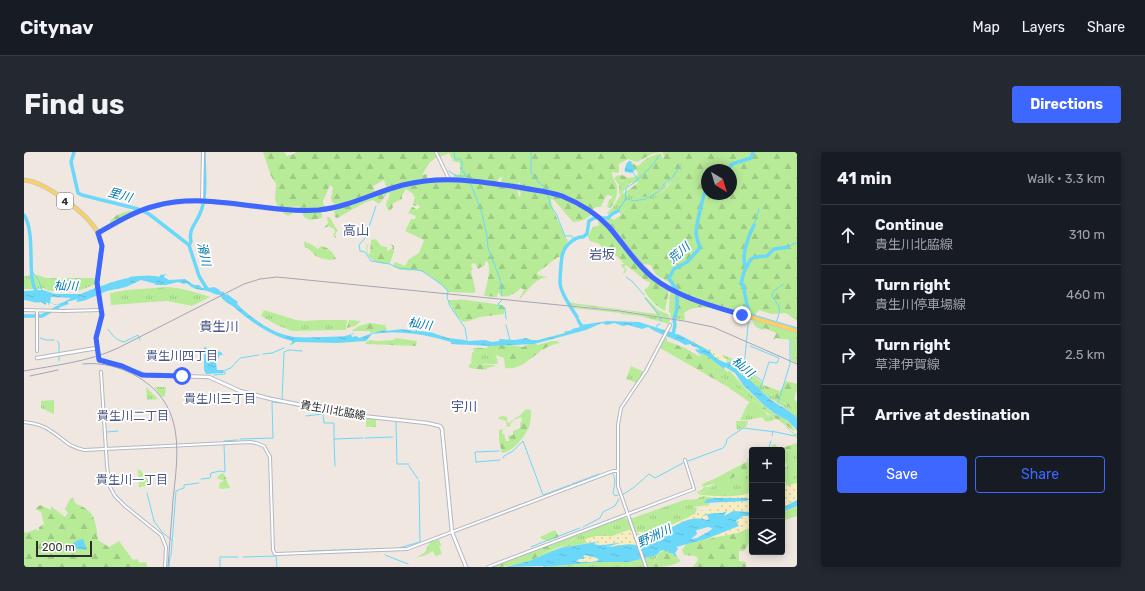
<!DOCTYPE html>
<meta charset="utf-8">
<style>
:root{--surface:#171b24;--page:#242831;--text:#f1f3f6;--muted:#9ea1a6;--line:#363941;--accent:#3e67ff}
body{margin:0;font-family:Rubik,"Noto Sans JP",sans-serif;background:var(--page);color:var(--text)}
.controls{position:absolute;right:12px;bottom:12px;display:grid;overflow:hidden;border-radius:4px;box-shadow:0 2px 10px #0003}
.controls button{width:36px;height:36px;display:grid;place-items:center;padding:0;border:0;border-bottom:1px solid var(--line);background:var(--surface);color:var(--text);font:20px sans-serif}
.compass{position:absolute;left:677px;top:12px;width:36px;height:36px;border-radius:50%;background:var(--surface);box-shadow:0 2px 10px #0003;rotate:142deg}
.scale{position:absolute;left:12px;bottom:10px;width:56px;box-sizing:border-box;padding-left:4px;border:2px solid #2e2e2e;border-top:0;font-size:11px;line-height:14px;white-space:nowrap;color:#2e2e2e;-webkit-text-stroke:3px #fff;paint-order:stroke}
.stop{position:absolute;width:12px;height:12px;margin:-9px;border:3px solid #3e67ff;border-radius:50%;background:#fff}
.stop.end{background:#3e67ff;border-color:#fff;box-shadow:0 1px 4px #0008}
.list{margin:0;padding:0;list-style:none}
h2{display:flex;justify-content:space-between;align-items:center;height:52px;margin:0;padding:0 16px;font-size:17px}
h2 small{font-size:13px;font-weight:400;color:var(--muted)}
.list li{display:grid;grid-template-columns:26px 1fr auto;gap:12px;align-items:center;box-sizing:border-box;height:60px;padding:0 16px;border-top:1px solid var(--line)}
.list b{display:block;font-size:15px;white-space:nowrap}
.list p{margin:0;font-size:13px;white-space:nowrap;color:var(--muted)}
.list em{font-size:13px;font-style:normal;color:var(--muted)}
.actions{display:flex;gap:8px;padding:12px 16px}
.actions a{flex:1;padding:9px 0;border:1px solid var(--accent);border-radius:4px;text-align:center;font-size:14px;color:var(--accent)}
.actions .main{background:var(--accent);color:#fff}
.icon{flex:none;width:22px;height:22px;fill:none;stroke:currentColor;stroke-width:2;stroke-linecap:round;stroke-linejoin:round}
.map{position:relative;flex:none;width:773px;height:415px;overflow:hidden;border-radius:4px}
header{display:flex;align-items:center;gap:24px;box-sizing:border-box;height:56px;padding:0 20px;background:var(--surface);border-bottom:1px solid var(--line)}
header strong{font-size:19px}
nav{display:flex;gap:22px;margin-inline-start:auto;font-size:14px}
.intro{display:flex;align-items:center;justify-content:space-between;box-sizing:border-box;height:96px;padding:0 24px}
h1{margin:0;font-size:28px}
.button{padding:10px 18px;border-radius:4px;background:var(--accent);color:#fff;font-size:14px;font-weight:700}
main{display:flex;gap:24px;padding:0 24px}
aside{flex:1;background:var(--surface);border-radius:4px;box-shadow:0 2px 10px #0003}
.map>svg:first-child{display:block}
.grass{fill:url(#grass-tufts)}
.forest{fill:url(#forest-firs);fill-rule:evenodd}
.sand{fill:url(#sand-dots)}
.water{fill:url(#water-ripples);fill-rule:evenodd}
.lines{fill:none;stroke-linecap:round;stroke-linejoin:round}
.stream{stroke:#6bd8fa;stroke-width:1}
.river{stroke:#6bd8fa;stroke-width:3.5}
.tertiary-casing{stroke:#b3b7c2;stroke-width:4}
.secondary-casing{stroke:#b3b7c2;stroke-width:4.5}
.primary-casing{stroke:#c9c9c9;stroke-width:5}
.tertiary{stroke:#fff;stroke-width:2}
.secondary{stroke:#fff;stroke-width:2.5}
.primary{stroke:#fed257;stroke-width:3}
.rail{stroke:#a1a5ba;stroke-width:1}
.route{stroke:#3e67ff;stroke-width:5}
.labels{text-anchor:middle;stroke-width:3.5;stroke-linejoin:round;paint-order:stroke}
.shield{fill:#fff;stroke:#6d6d6d;stroke-width:1}
.shield-label{font-size:10px;font-weight:bold;fill:#2e2e2e}
.street-label{font-size:11px;fill:#2e2e2e;stroke:#fff}
.water-label{font-size:12px;font-style:italic;fill:#0178af;stroke:#fff}
.neighbourhood-label{font-size:12px;fill:#495584;stroke:#fff}
.quarter-label{font-size:13px;fill:#495584;stroke:#fff}
</style>
<header>
<strong>Citynav</strong>
<nav><a>Map</a><a>Layers</a><a>Share</a></nav>
</header>
<div class="intro"><h1>Find us</h1><a class="button">Directions</a></div>
<main>
<div class="map">
<svg width="773" height="415" viewBox="0 0 773 415">
<defs>
<pattern id="grass-tufts" width="24" height="20" patternUnits="userSpaceOnUse"><rect width="24" height="20" fill="#b7eb98"/><path d="M3 7l-1-3M5 7V3M7 7l1-3M15 17l-1-3M17 17v-4M19 17l1-3" fill="none" stroke="#9eca83"/></pattern>
<pattern id="forest-firs" width="22" height="20" patternUnits="userSpaceOnUse"><rect width="22" height="20" fill="#b7eb98"/><path d="M5 1l3.5 6h-7zM16 11l3.5 6h-7z" fill="#9eca83"/></pattern>
<pattern id="sand-dots" width="8" height="8" patternUnits="userSpaceOnUse"><rect width="8" height="8" fill="#f7edc1"/><path d="M2 2h.1M6 6h.1" fill="none" stroke="#d4cca6" stroke-width="1.8" stroke-linecap="round"/></pattern>
<pattern id="water-ripples" width="26" height="14" patternUnits="userSpaceOnUse"><rect width="26" height="14" fill="#6bd8fa"/><path d="M2 4q2-2 4 0t4 0M15 11q2-2 4 0t4 0" fill="none" stroke="#5dbad7"/></pattern>
</defs>
<rect width="100%" height="100%" fill="#f0e8e0"/>
<g class="grass">
<path d="M594,23H596L593,24L596,28L603,31L601,37L595,43V33L590,26Z"/>
<path d="M649,25L650,26L649,30L643,33L635,43L626,50L604,52L596,64V60L589,61L586,59L587,62L586,63L583,61C591,54 594,46 600,38L599,42L603,39V41L609,42L614,45L635,39Z"/>
<path d="M344,73L342,83L336,81L335,75Z"/>
<path d="M14,123L22,126H72V132L54,139H26L19,136L13,137H0V124Z"/>
<path d="M143,135C159,136 171,140 186,145L168,154L143,149L87,153L86,141L103,138Z"/>
<path d="M620,145H622L634,158L644,162L646,166L596,158L546,153L545,149L548,151L633,162Z"/>
<path d="M547,155L592,159L646,167L645,172L616,164L597,162V161L548,156Z"/>
<path d="M240,158L272,168L280,169L295,168H323L322,178L268,179L253,173L237,164Z"/>
<path d="M646,159L654,160L658,162L660,160L661,168L647,166Z"/>
<path d="M448,200C456,204 464,200 472,203L474,212H447Z"/>
<path d="M699,203L709,207L710,209L737,230L744,240L773,261V266C769,263 767,260 763,257C752,250 726,235 722,222L698,204Z"/>
<path d="M607,214L620,220L613,231L602,227Z"/>
<path d="M696,214L704,220V219H706L722,237L741,254L755,264L724,245L707,231L689,221L690,217Z"/>
<path d="M122,235L134,247L123,248Z"/>
<path d="M130,235H142L141,244L138,245Z"/>
<path d="M30,248V262L17,256V249Z"/>
<path d="M726,250L741,260L745,266L747,265L751,268L742,270L738,265L724,268H716L723,253Z"/>
<path d="M342,265L352,266V275H342Z"/>
<path d="M712,269H724L722,275L713,278Z"/>
<path d="M773,295V331L764,334H762L761,329H759L760,335L758,336V315H763L762,311L758,308V299Z"/>
<path d="M728,314V340C712,347 693,344 675,343L677,340L680,341L686,336L702,330Z"/>
<path d="M114,317L117,319L128,333L115,335Z"/>
<path d="M680,344L690,346L683,347L681,351H686L685,353L669,355L673,356L671,362L630,381L613,380L604,378L589,384L561,388L564,391L536,396L516,405L517,402L535,396L550,388L547,385L599,365L602,366L603,368L660,348L674,347L675,345Z"/>
<path d="M415,387L417,393H419L415,394L418,402L411,404L409,399L402,403L392,406L401,400L406,390Z"/>
<path d="M633,403L629,413L626,415H523L540,412L575,410H605Z"/>
</g>
<g class="forest">
<path d="M239,0H260L263,4L270,2L272,0H410L413,5L406,10L398,23L403,22V26L386,29L363,36L360,28L349,34L351,40L313,53L308,50L307,46L309,36L306,33L299,49L300,54L297,58L298,66L286,68L280,65L275,54L260,56L261,60H268V62L264,64L259,61L258,56L253,53L251,47L252,32L247,24Z"/>
<path d="M414,0H636L628,2L613,10L604,7L595,12V20L593,21L588,20C588,27 592,29 593,35C594,42 591,51 586,56L583,55L585,48L588,46V44L584,43L582,44L577,55H572L568,58L563,55L568,62C563,67 556,70 549,70L530,48L527,47C527,54 539,82 544,88L538,105H534L513,121L514,123L524,125C511,126 505,137 497,146L495,147L500,138L497,136C492,141 485,146 477,144L474,140L473,145L460,144C462,134 468,117 463,109L461,110V113L454,117L451,111L448,112L447,114L449,117L447,119C448,126 452,134 451,141L424,140C418,133 405,121 396,119C386,117 378,121 369,114L371,110L381,114L385,107L395,101L400,88L381,79L387,67H391L392,64L384,61L388,55L391,56L392,58L396,55L393,52L392,54L389,53L391,44L390,45L389,42L382,37L378,43V47L368,52L369,55L366,59L363,57L362,52L366,42L364,41L355,52L349,48C341,50 329,57 322,61C318,63 317,65 313,66L311,65L310,58L378,35L400,30L455,28L430,26V21L433,23L436,22V11L429,9L425,1L416,5ZM476,25H478L477,31L494,34V31L496,30L495,39L497,41L496,44L495,45L493,36L472,31Z"/>
<path d="M638,0H773V169L762,161L747,162L735,158L731,163L733,169L773,180V211L767,208V188L752,186L749,188L752,181L740,176L739,178C731,175 729,174 728,165C703,157 670,151 648,136C646,129 640,128 634,124C630,121 629,117 627,113C610,112 609,106 599,94C610,113 627,126 645,138C644,145 642,151 641,159C632,154 625,147 620,138L625,134L626,130L622,129L602,113L600,115L603,117L601,121H599L601,117L598,115L597,112H600L596,107L586,99L581,102C577,92 577,92 566,89L564,85L567,78L570,74H575L574,69L576,68L585,75L580,68L587,66L590,68C593,65 596,65 598,62C601,57 604,52 606,47L609,51C614,50 620,51 625,50C629,49 649,30 650,27L649,25C638,33 632,45 618,45C613,45 609,41 603,41V39L615,30L607,31L601,37L603,31L593,26V24L598,23L605,26L613,24L614,20L607,14V10L613,14C618,12 619,8 624,6C628,4 633,2 637,1L639,7L640,4ZM683,18H707V42H683Z"/>
<path d="M104,59H111L87,72L86,69L93,63Z"/>
<path d="M303,65H306L311,75L314,78L311,83L312,85L311,86L309,83L311,79L309,76H307L305,74L300,76L304,71Z"/>
<path d="M352,87L357,94L363,95V99L369,96L367,92L370,94V100L366,111C354,114 339,106 343,92L344,94L343,96L344,102H346L347,88Z"/>
<path d="M280,89L290,94L294,97L297,94L303,96L309,101L312,107C307,109 297,107 292,104C289,102 286,97 281,95Z"/>
<path d="M647,140L657,145L693,157C681,155 668,153 658,163L654,160H645C645,154 645,144 647,140Z"/>
<path d="M435,147L478,153L481,156L480,162L456,165L445,169L439,170L432,163L424,148H435Z"/>
<path d="M325,168L337,169L331,174L323,176Z"/>
<path d="M345,171L361,173L363,178L347,181L345,179H327L335,174Z"/>
<path d="M371,186L393,189L392,194L342,192V190L346,188L353,189L370,188Z"/>
<path d="M643,186V189L661,196L676,205L674,201L683,204L696,214L690,217L689,221L705,229L724,245L754,264L758,265L769,274L768,275L771,278L770,279L762,273L739,258L744,263H747L760,272L773,284V286C767,281 756,264 745,266L741,260L739,261L736,260L734,256L705,236L704,234V235L636,196L640,188Z"/>
<path d="M528,189H533L536,191C533,192 529,192 526,194C510,200 500,219 481,216L480,206L469,202H457L450,201L449,196H462C471,189 488,193 499,195C504,193 506,189 514,193Z"/>
<path d="M447,212L471,213V214L463,216L462,218L445,216V213Z"/>
<path d="M762,229L773,232V238L770,247L773,250V261L744,240L740,234L739,233L756,239Z"/>
<path d="M502,257L507,258C507,263 507,270 505,275C501,284 489,300 478,301L475,289V278L479,277L478,282H480L482,289H485L484,284L489,283V279L496,276V271L498,269L497,265L490,268L486,272L487,274L483,275L482,269L475,267V265L479,264L483,265V270L485,271L496,263Z"/>
<path d="M773,291V295C764,298 754,302 747,294L751,292L755,297Z"/>
<path d="M724,309L725,313L728,311V314L702,330L686,336L680,341L677,340L674,342L673,340L679,337L680,335H685L691,331L679,335L678,332L690,327Z"/>
<path d="M198,321L200,322L206,336L197,337L195,336L196,330H199V328L194,327L193,325Z"/>
<path d="M49,346L52,352C71,358 72,370 74,388L85,395L95,389L109,408L113,407L116,411L122,410L123,415H0V380L2,381L12,377L15,379V375L20,372L17,360L11,357L16,353L27,358V354L41,365L44,361L41,357L46,347Z"/>
<path d="M773,354V364L758,369V360Z"/>
<path d="M728,375V386L720,399H715V409L722,410V415H669L674,408L672,404L660,403L658,398L663,391L713,381Z"/>
<path d="M531,378L535,385L524,389L523,388H519L516,385Z"/>
<path d="M547,385L550,388C540,394 531,396 520,401C517,402 516,405 512,406C498,413 482,415 467,415Z"/>
<path d="M640,398H643L645,401H648L657,409C647,415 637,415 626,415C633,411 631,401 640,398Z"/>
</g>
<g class="sand">
<path d="M662,186C675,190 718,213 723,226C717,222 711,214 705,211C697,208 689,207 686,199Z"/>
<path d="M761,325V330L762,334L773,331V348L758,356V336L760,334L759,330Z"/>
<path d="M672,339L673,343H675C693,344 712,347 728,340V360L712,359L700,364L701,360C694,362 687,362 679,363H683L685,366C679,369 672,366 666,368C655,370 646,377 636,381V383L628,387L635,386L632,390L616,395C605,389 593,397 581,395L594,391C586,390 578,395 570,392L572,390L564,391L561,388V387L572,384H589L604,378L613,380L630,381L674,361L676,358L685,359L686,357L682,356L679,357L676,356H680L682,354L690,355C699,348 711,348 722,346H690L680,344L675,345L671,340Z"/>
<path d="M719,364H728V375L713,381L682,387L708,377L713,371L712,369Z"/>
<path d="M560,403L574,406L575,408L569,410H552L558,407Z"/>
</g>
<g class="water">
<path d="M605,9H607L608,14L611,17L609,21L601,20C600,17 602,11 605,9Z"/>
<path d="M144,122L141,123L140,125L145,128L161,127L170,133H175L178,136H180L178,135L181,136L183,134L185,136L190,135L196,138L195,139L200,140L201,143L203,142L214,150L213,152C229,167 248,182 271,185C281,186 292,185 302,185C310,184 322,186 329,181L330,182H327L328,185L332,184L331,183L335,186C343,183 355,178 365,178H362V179L378,177L391,179L393,177V179L406,180L424,186L441,188L444,189L461,188L468,190L475,189L476,187L491,188L502,186L508,188H514L541,181L540,180L548,178V177L556,175V173H557L584,169L615,170L656,183L686,199C689,205 697,210 704,211L702,208L715,217L717,222L726,228L739,241L750,250L765,259L773,266V279L772,277L764,269L750,261L741,254L719,233L711,221L701,215L700,217L683,204L673,200L671,197L676,198L672,195L668,194L667,192L661,193C656,189 653,189 647,186C639,183 630,179 624,175L618,177L604,173L599,174L590,171L583,173L578,171L562,178L510,192L465,194C454,193 440,193 427,192V190C400,182 377,178 348,182L342,189L313,191L272,190L267,193L266,192L268,191V189C245,183 227,170 211,156C205,151 199,150 196,143C191,143 188,140 183,139C176,137 168,138 163,131L160,132L154,130L142,133H130L132,132L117,128L102,135L83,139L62,148L54,150L52,149L54,147L43,150L45,152L30,157L36,153L25,151L24,154V151L22,150V153L17,150C10,152 6,148 0,148V139L19,138L31,142H57C62,139 98,126 105,126V125C112,124 130,123 135,125L136,123ZM27,145L47,146L40,150L31,153L26,150Z"/>
<path d="M180,195L197,200L199,203H196L192,210L193,218H200L199,221L182,222L180,218Z"/>
<path d="M690,346H722L726,347L722,349L680,351L683,347Z"/>
<path d="M773,348V354L758,360V356Z"/>
<path d="M703,359L700,364L709,359L726,360H728V364H719L712,369L715,374L682,387L652,395L654,397L651,401L653,404L652,405L648,401H645L643,398L642,401L640,398L636,399L633,403L605,410H575L519,415V414L482,415L505,409L536,396L572,390H573L570,392C578,395 588,391 596,391L582,395H583C594,395 606,389 616,395L632,390L635,386L626,387L636,383V381C651,375 665,362 682,368L685,367L683,363L679,364V363L690,361H698ZM684,375L688,376L687,378L673,386L667,387L673,382L672,379L673,378ZM561,403L573,406L575,408L569,410H552L555,407H560V406L563,405H559Z"/>
<path d="M58,387L60,388L62,398L55,397H48L46,396V393L54,388Z"/>
</g>
<g class="lines">
<g class="stream">
<path d="M430,0L431,7H436L438,10V18L443,25"/>
<path d="M507,0V20L514,30L520,34L525,47L526,54L532,61L541,84H548L550,88"/>
<path d="M425,19L432,24H442"/>
<path d="M609,21L613,26V28"/>
<path d="M446,30L458,61L463,84L464,96L476,127L478,144"/>
<path d="M601,48L604,47L610,49L621,47L629,43L636,38L642,30L648,26L657,13"/>
<path d="M352,54L346,72L343,84L335,93L336,99L341,100L347,109L366,112L374,116L393,118L398,119L417,132L424,139L423,145L426,154L441,176L443,188"/>
<path d="M594,59L601,48L602,36L610,31L626,16L635,4"/>
<path d="M730,73L735,57"/>
<path d="M764,95L769,92L773,91"/>
<path d="M8,119L15,129L18,139"/>
<path d="M602,125L609,130L620,143"/>
<path d="M621,146L635,163"/>
<path d="M478,148L474,152L476,155L481,156L482,167"/>
<path d="M725,163L720,216L738,229"/>
<path d="M16,165V164"/>
<path d="M635,166L637,167V169"/>
<path d="M752,171C753,166 757,160 755,155C754,152 752,150 750,147C744,139 755,136 760,132"/>
<path d="M482,173L486,188"/>
<path d="M633,176V173L636,172"/>
<path d="M84,177C89,184 92,188 100,190L114,183L116,188"/>
<path d="M16,186L22,188H30"/>
<path d="M33,189L35,191V201"/>
<path d="M726,194L755,206L753,211L745,210L736,238"/>
<path d="M239,202L248,201L260,196"/>
<path d="M35,209V203"/>
<path d="M190,223L201,222V218L207,216L216,206L235,203"/>
<path d="M258,248L260,200L265,198L278,199"/>
<path d="M754,251L766,212V188"/>
<path d="M282,264L299,262L300,271H310V287"/>
<path d="M372,269L373,312H385"/>
<path d="M83,280L94,279"/>
<path d="M748,284L749,279"/>
<path d="M341,286L369,285"/>
<path d="M216,287L249,286L248,250L258,251"/>
<path d="M200,289L213,288"/>
<path d="M744,298L747,289"/>
<path d="M479,306L480,304L489,299L499,289L519,343L546,333"/>
<path d="M724,308L728,307"/>
<path d="M452,310L451,300L475,299"/>
<path d="M452,310L476,308"/>
<path d="M311,314L310,287L339,286"/>
<path d="M385,314L394,327"/>
<path d="M177,327L186,326L187,321L196,319L201,320L200,292"/>
<path d="M548,332L575,322"/>
<path d="M545,337L588,321C593,327 590,334 589,341L591,344L594,343"/>
<path d="M123,341L130,369L138,380L148,388"/>
<path d="M598,343L609,336L625,322L631,326L659,311L699,296L702,292L703,287L719,276L752,280L770,284L773,282"/>
<path d="M559,375L576,366L579,360L591,354L595,347"/>
<path d="M535,384L556,376"/>
<path d="M507,395L534,384"/>
<path d="M375,396L396,390L395,329"/>
<path d="M346,397H353"/>
<path d="M315,398L343,397"/>
<path d="M285,399L313,398"/>
<path d="M361,403L384,412"/>
<path d="M147,404L152,339L160,336V333L175,331"/>
<path d="M219,405L252,404L253,415"/>
<path d="M145,415L146,404"/>
<path d="M196,415V405H214"/>
</g>
<g class="river">
<path d="M50,0L47,10L54,41L58,43L114,57L125,62L165,93"/>
<path d="M180,0C180,15 183,46 177,59C173,72 164,75 167,90L165,93L175,124L183,137"/>
<path d="M704,18L708,12L727,6L729,0"/>
<path d="M0,63C13,82 1,130 14,141"/>
<path d="M764,95L750,97L743,104L731,105L727,107L720,120L717,132L720,134C720,144 724,153 725,163L773,177"/>
<path d="M722,115C716,105 725,83 730,73"/>
<path d="M0,164H18L34,155"/>
<path d="M553,165C547,155 538,144 536,132C536,127 537,105 539,101C541,93 552,84 559,85L563,82L565,69L570,66H584L588,62L594,59"/>
<path d="M554,168L558,175"/>
<path d="M649,182L651,173L650,167L653,157V138L646,128L645,126L650,117L663,110L676,96C675,91 672,86 672,81C672,74 680,39 683,35"/>
</g>
<g class="tertiary-casing">
<g id="tertiary">
<path d="M412,0L425,27"/>
<path d="M178,49L179,0"/>
<path d="M0,158L40,159L77,158"/>
<path d="M13,159V199"/>
<path d="M77,220L83,314L86,335L91,344L101,354L137,383L142,395L141,415"/>
<path d="M0,270C10,271 19,273 27,279C40,287 44,295 60,298L226,290L232,291L240,294L246,305L249,398L251,402H253L383,397L589,319H593"/>
<path d="M464,415L670,337L661,308"/>
<path d="M622,415L594,334V273L597,256L622,219L646,173"/>
</g>
</g>
<g class="secondary-casing">
<g id="secondary">
<path d="M74,81L78,94L73,131L78,163L72,186L75,207L121,223L185,225L216,239L247,247L328,263L403,271L416,274L418,277L428,380L442,415"/>
<path d="M13,206L73,196"/>
</g>
</g>
<g class="primary-casing">
<path id="primary" d="M0,28C22,30 64,62 74,81C95,69 116,56 140,52C193,41 246,64 299,57C327,54 351,40 378,33C419,23 455,29 495,36C509,38 526,39 539,45C556,52 571,60 584,73C603,94 614,114 637,132C656,145 679,151 700,157C724,165 749,171 773,179"/>
</g>
<use href="#tertiary" class="tertiary"/>
<use href="#secondary" class="secondary"/>
<use href="#primary" class="primary"/>
<g class="rail">
<path d="M59,212C78,210 97,215 114,225C162,254 154,301 149,348C147,370 146,393 144,415"/>
<path d="M0,219C32,213 64,210 94,196L220,132L236,127L253,125L596,159L660,169L689,175L773,212"/>
<path d="M6,224L34,218"/>
</g>
</g>
<g class="lines">
<path class="route" d="M158,224L118,223L98,214L75,208L72,186L78,163L73,131L78,94L74,81C93,70 111,59 131,54C184,39 241,62 295,58C325,55 351,40 379,33C419,23 454,29 494,35C508,38 524,39 538,44C555,51 572,61 585,75C599,91 611,111 628,125C655,146 686,153 718,163"/>
</g>
<g class="labels">
<rect class="shield" x="33" y="41" width="16" height="16" rx="3"/>
<g class="shield-label">
<text x="41" y="53">4</text>
</g>
<g class="street-label">
<text transform="translate(309 258) rotate(10)" y="4">貴生川北脇線</text>
</g>
<g class="water-label">
<text transform="translate(96 43) rotate(16)" y="4">里川</text>
<text transform="translate(655 101) rotate(-41)" y="4">荒川</text>
<text transform="translate(180 102) rotate(77)" y="4">滑川</text>
<text transform="translate(42 134) rotate(2)" y="4">杣川</text>
<text transform="translate(396 172) rotate(9)" y="4">杣川</text>
<text transform="translate(719 215) rotate(40)" y="4">杣川</text>
<text transform="translate(630 384) rotate(-25)" y="4">野洲川</text>
</g>
<g class="neighbourhood-label">
<text x="158" y="208">貴生川四丁目</text>
<text x="196" y="251">貴生川三丁目</text>
<text x="109" y="268">貴生川二丁目</text>
<text x="108" y="332">貴生川一丁目</text>
</g>
<g class="quarter-label">
<text x="332" y="83">高山</text>
<text x="578" y="107">岩坂</text>
<text x="195" y="179">貴生川</text>
<text x="440" y="259">宇川</text>
</g>
</g>
</svg>
<div class="controls">
<button>+</button>
<button>−</button>
<button><svg class="icon" aria-label="layers" viewBox="0 0 24 24"><path d="M12 4l9 5-9 5-9-5zM3 14l9 5 9-5"/></svg></button>
</div>
<svg class="compass" viewBox="-18 -18 36 36"><path d="M0-13l5 13h-10z" fill="#e53935"/><path d="M0 13l5-13h-10z" fill="#9ea1a6"/></svg>
<div class="scale">200 m</div>
<div class="stop" style="left:158px;top:224px"></div>
<div class="stop end" style="left:718px;top:163px"></div>
</div>
<aside>
<h2>41 min<small>Walk · 3.3 km</small></h2>
<ul class="list">
<li><svg class="icon" aria-label="ahead" viewBox="0 0 24 24"><path d="M12 20V5M6 11l6-6 6 6"/></svg><div><b>Continue</b><p>貴生川北脇線</p></div><em>310 m</em></li>
<li><svg class="icon" aria-label="right" viewBox="0 0 24 24"><path d="M7 20v-9h11M14 6l5 5-5 5"/></svg><div><b>Turn right</b><p>貴生川停車場線</p></div><em>460 m</em></li>
<li><svg class="icon" aria-label="right" viewBox="0 0 24 24"><path d="M7 20v-9h11M14 6l5 5-5 5"/></svg><div><b>Turn right</b><p>草津伊賀線</p></div><em>2.5 km</em></li>
<li><svg class="icon" aria-label="arrive" viewBox="0 0 24 24"><path d="M6 21V4h12l-3 4 3 4H6"/></svg><div><b>Arrive at destination</b></div></li>
</ul>
<div class="actions"><a class="main">Save</a><a>Share</a></div>
</aside>
</main>
